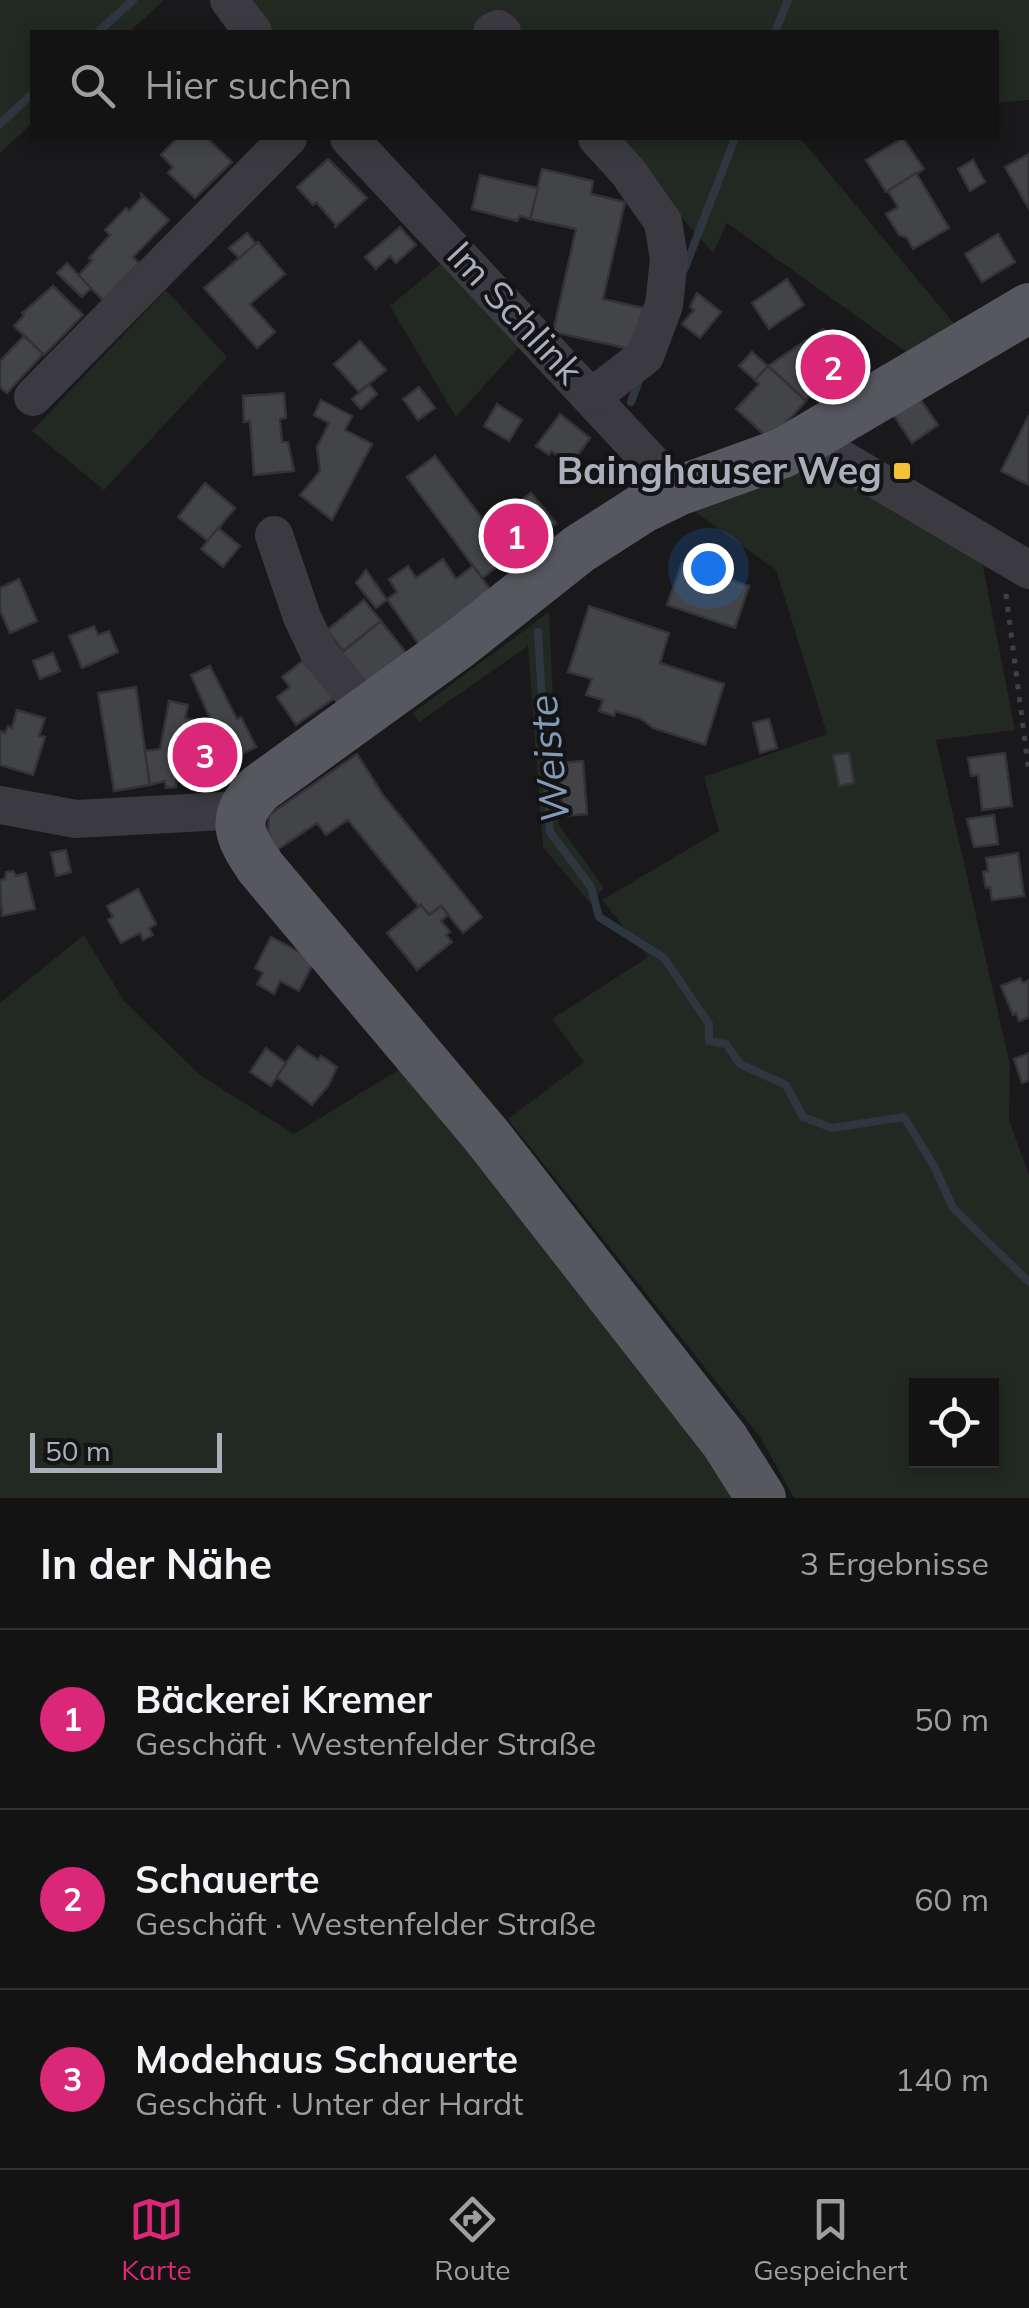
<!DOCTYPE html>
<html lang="de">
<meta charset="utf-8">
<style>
:root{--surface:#131314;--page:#1c1c1d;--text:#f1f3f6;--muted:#9d9ea0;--line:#323234;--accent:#db2777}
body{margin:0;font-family:Mulish,sans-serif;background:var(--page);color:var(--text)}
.controls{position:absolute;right:30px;bottom:30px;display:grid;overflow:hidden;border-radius:0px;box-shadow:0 5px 15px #0003}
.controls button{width:90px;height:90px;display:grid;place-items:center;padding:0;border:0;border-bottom:2px solid var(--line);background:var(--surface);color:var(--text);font:50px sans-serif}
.scale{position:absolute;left:30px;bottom:25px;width:192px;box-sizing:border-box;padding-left:10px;border:5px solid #abafbb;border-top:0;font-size:28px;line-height:35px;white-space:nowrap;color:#abafbb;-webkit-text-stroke:8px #141416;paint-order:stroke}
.you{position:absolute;left:708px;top:568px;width:35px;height:35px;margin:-25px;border:8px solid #fff;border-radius:50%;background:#1a73e8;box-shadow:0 0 0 15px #1a73e833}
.badge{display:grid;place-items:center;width:65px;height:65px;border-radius:50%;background:var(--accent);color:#fff;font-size:32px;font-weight:700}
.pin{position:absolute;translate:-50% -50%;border:5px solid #fff;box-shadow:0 2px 10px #0006}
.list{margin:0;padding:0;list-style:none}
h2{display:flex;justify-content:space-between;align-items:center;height:130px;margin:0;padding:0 40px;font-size:42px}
h2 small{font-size:32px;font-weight:400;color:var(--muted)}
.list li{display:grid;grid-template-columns:65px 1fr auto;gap:30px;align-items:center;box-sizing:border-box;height:180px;padding:0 40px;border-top:2px solid var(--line)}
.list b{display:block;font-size:38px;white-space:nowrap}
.list p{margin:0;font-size:32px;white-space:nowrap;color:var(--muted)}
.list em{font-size:32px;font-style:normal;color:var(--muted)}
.icon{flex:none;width:55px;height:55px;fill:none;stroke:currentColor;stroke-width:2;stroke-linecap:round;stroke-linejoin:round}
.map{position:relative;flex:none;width:1029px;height:1498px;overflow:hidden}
.search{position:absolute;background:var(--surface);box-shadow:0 5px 15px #0003;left:30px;right:30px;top:30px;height:110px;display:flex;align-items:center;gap:25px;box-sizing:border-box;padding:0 35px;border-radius:0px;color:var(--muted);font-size:38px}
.sheet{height:670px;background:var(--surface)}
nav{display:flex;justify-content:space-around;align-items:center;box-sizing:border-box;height:140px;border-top:2px solid var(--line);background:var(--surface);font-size:28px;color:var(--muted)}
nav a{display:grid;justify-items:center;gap:5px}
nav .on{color:var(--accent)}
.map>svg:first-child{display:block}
.green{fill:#212922;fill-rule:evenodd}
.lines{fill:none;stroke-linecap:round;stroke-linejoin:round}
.stream{stroke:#2e3740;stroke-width:8}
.building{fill:#434448;stroke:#333337;stroke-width:2.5}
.path{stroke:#404147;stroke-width:5;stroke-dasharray:5 8;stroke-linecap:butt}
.minor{stroke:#3a3a40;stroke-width:38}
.major{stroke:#56575f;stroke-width:50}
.poi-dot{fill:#f5c137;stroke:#141416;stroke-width:4}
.labels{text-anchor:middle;stroke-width:8;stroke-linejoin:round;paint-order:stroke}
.street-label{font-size:38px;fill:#abafbb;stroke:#141416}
.poi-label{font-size:38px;font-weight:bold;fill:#abafbb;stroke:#141416;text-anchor:end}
.water-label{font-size:40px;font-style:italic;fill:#829bb6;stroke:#141416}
</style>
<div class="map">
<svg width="1029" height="1498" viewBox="0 0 1029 1498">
<rect width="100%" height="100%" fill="#19191b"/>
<g class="green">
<path d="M0,0H164L129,32H32V123L0,153Z"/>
<path d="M241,0H1029V100L997,103L996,32H521L518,30L483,32H268Z"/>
<path d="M612,138H800L961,332L916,359L727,223L713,253Z"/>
<path d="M449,257L527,338L456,417L390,306Z"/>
<path d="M166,290L227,357L104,490L32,431Z"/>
<path d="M822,465L980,551L1015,730L936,740L1010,1065L1009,1120L1029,1175V1498H794L760,1437L508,1119L584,1062L552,1019L648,957L602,900L719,831L704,777L827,734L776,570L687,506L709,503ZM916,1386H992V1460H916Z"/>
<path d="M549,612L559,825L604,888L590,903L543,847L528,646L419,722L413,713Z"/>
<path d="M84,935L124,1001L200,1075L294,1134L405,1066L743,1498H0V1003Z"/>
</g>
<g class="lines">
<g class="stream">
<path d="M98,32L133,0"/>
<path d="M775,32L788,0"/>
<path d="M0,124L32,94"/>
<path d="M685,268L735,138"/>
<path d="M631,402L640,378"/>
<path d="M538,632L550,832L591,887L599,917L664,958L709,1024V1041L726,1044L740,1064L786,1085L803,1117L832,1128L904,1117L934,1166L953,1208L1029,1282"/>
</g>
</g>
<g class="building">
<path d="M177,138H207L232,162L195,198L168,173L173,167L161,155Z"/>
<path d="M903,138L924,169L886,192L866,160Z"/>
<path d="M1029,154V209L1005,167Z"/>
<path d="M328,159L367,198L334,228L336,225L316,202L313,205L297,187Z"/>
<path d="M973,160L985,182L970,191L958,169Z"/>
<path d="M542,169L593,181L591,194L625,202L603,299L648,309L639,351L553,332L576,229L530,219Z"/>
<path d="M916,173L949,228L913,249L907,238L899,235L886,214L898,207L888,191Z"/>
<path d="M480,175L538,188L530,219L520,216L517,221L472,209Z"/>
<path d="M140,193L169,220L133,257L139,263L103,300L75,273L79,275L92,260L89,258L110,235L105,230L126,208L129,211L142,197Z"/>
<path d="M400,227L416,245L396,263L390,256L376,269L365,257Z"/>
<path d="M247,233L256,244L239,258L229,248Z"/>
<path d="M998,234L1015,262L982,282L965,254Z"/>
<path d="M258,242L285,274L250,304L275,332L257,348L204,288Z"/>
<path d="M67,263L91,288L82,297L57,273Z"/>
<path d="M787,279L804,305L769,329L752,303Z"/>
<path d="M53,286L83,315L44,355L14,326L24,315L22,313Z"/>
<path d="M697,293L721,312L700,338L682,324L694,310L690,307Z"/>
<path d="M823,329L850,369L805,400L768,366Z"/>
<path d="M24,336L43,354L7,393L0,387V361Z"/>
<path d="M360,341L386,370L359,392L334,364Z"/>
<path d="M752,352L768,366L755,380L739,366Z"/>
<path d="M768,366L806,401L770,440L736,409L759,384L755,380Z"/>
<path d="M369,384L377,394L361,409L352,399Z"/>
<path d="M419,387L435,408L418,420L403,399Z"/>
<path d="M284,393L286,418L280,419L282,442H288L294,471L254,475L250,421L244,422L243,396Z"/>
<path d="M918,396L938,425L912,443L892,413Z"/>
<path d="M321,400L352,416L345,430L372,444L332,520L300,495L320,471L317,447L329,423L314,415Z"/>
<path d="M497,404L522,420L509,441L484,426Z"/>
<path d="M560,414L590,438L571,465L551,451L549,455L536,446Z"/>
<path d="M1029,415V485L1001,471Z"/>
<path d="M435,456L487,525L531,493L556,523L482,578L407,477Z"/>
<path d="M205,483L235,508L208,541L178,517Z"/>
<path d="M218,528L240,546L223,567L201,549Z"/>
<path d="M443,559L456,579L473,566L493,593L420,646L387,599L397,592L389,579L408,566L416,578Z"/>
<path d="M682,563L749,586L735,628L667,605Z"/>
<path d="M366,570L387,600L376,608L356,583Z"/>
<path d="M19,579L37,621L10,633L0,610V588Z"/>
<path d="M364,600L381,621L343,651L327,630Z"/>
<path d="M589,606L669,633L660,663L724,684L705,745L653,728L641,719L616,711L614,716L599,711L603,700L586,695L592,679L568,672Z"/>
<path d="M381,621L407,654L360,692L334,659Z"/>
<path d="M94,626L98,635L109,631L118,652L82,668L69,636Z"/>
<path d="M53,653L60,671L40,679L33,661Z"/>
<path d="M313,653L342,693L296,725L277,697L290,687L282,677Z"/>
<path d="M210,666L237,719L241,717L256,747L222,763L208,733L215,730L191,675Z"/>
<path d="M136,687L150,785L114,791L98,693Z"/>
<path d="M169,701L188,705L185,718L193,720L185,746L190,778L176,780V787L166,788L165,781L150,785L145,751L160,749Z"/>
<path d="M17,710L45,718L39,736L45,737L33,775L0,765V731L5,733L8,726L12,728Z"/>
<path d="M769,719L777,748L760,753L753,723Z"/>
<path d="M849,753L854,783L839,786L833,755Z"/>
<path d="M1005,753L1012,806L982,810L978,775L971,776L968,758Z"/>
<path d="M357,754L383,795L482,917L463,933L441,906L429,915L421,905L419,907L348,820L326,835L317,823L277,850L268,833L269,815Z"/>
<path d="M583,761L587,814L563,816L559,763Z"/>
<path d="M994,815L998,844L974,847L967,819Z"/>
<path d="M66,850L71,872L56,876L51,853Z"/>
<path d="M1018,853L1024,896L992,900L990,887L986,888L983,872L988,871L986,858Z"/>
<path d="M13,871L16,876L26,873L35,909L2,916L0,880L5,879L6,872Z"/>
<path d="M138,889L156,924L149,928L153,935L143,940L140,933L121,943L108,920L113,917L107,906Z"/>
<path d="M421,905L429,915L441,906L448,915L441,921L450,932L446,935L452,942L417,970L387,933Z"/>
<path d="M271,937L315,960L299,991L280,981L274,994L257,984L263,973L255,968Z"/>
<path d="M1020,978L1023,983L1029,980V1017L1019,1021L1016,1013L1013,1015L1001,986Z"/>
<path d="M298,1046L318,1060L321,1056L337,1067L328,1086L312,1105L276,1077Z"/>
<path d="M266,1048L286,1063L271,1086L250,1072Z"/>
<path d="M1029,1053V1080L1022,1083L1014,1059Z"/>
</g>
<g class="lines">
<path class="path" d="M1006,594L1029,773"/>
<g class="minor">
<path d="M229,0L253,32"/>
<path d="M492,32L498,29L502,32"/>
<path d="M349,138L678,491"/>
<path d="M593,396L645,356L664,305L669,259L663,222L628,172L597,138"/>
<path d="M33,397L288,138"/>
<path d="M808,439L1029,570"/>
<path d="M274,535L302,617L319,653L368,711"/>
<path d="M0,805L76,819L242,810"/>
</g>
<path class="major" d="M761,1498L725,1441L486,1135L261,868C239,836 229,818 260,788L459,644L579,549L643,508L678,491L783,453L1029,308"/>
</g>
<rect class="poi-dot" x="892" y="461" width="20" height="20" rx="5"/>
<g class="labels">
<g class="street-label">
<text transform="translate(515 313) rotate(47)" y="13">Im Schlink</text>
</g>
<g class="poi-label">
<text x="882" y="484">Bainghauser Weg</text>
</g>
<g class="water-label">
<text transform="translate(549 759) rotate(-96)" y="14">Weiste</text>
</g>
</g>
</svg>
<div class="controls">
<button><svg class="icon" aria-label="locate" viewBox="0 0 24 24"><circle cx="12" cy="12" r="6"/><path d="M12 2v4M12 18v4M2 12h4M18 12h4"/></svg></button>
</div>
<div class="scale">50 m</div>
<div class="you"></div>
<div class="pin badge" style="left:516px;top:536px">1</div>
<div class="pin badge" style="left:833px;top:367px">2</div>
<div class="pin badge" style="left:205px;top:755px">3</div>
<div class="search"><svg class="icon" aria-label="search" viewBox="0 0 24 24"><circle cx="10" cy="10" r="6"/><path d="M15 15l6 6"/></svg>Hier suchen</div>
</div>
<section class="sheet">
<h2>In der Nähe<small>3 Ergebnisse</small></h2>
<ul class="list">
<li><span class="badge">1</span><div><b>Bäckerei Kremer</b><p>Geschäft · Westenfelder Straße</p></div><em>50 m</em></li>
<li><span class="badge">2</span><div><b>Schauerte</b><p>Geschäft · Westenfelder Straße</p></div><em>60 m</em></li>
<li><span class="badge">3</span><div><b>Modehaus Schauerte</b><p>Geschäft · Unter der Hardt</p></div><em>140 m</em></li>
</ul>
</section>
<nav>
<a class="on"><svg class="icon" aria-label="map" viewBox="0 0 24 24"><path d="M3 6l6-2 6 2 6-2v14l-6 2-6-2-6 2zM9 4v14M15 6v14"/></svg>Karte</a>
<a><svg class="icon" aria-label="directions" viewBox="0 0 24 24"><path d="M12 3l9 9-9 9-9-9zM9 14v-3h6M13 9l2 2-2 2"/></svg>Route</a>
<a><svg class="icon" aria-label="saved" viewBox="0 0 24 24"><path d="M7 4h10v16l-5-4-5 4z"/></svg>Gespeichert</a>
</nav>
